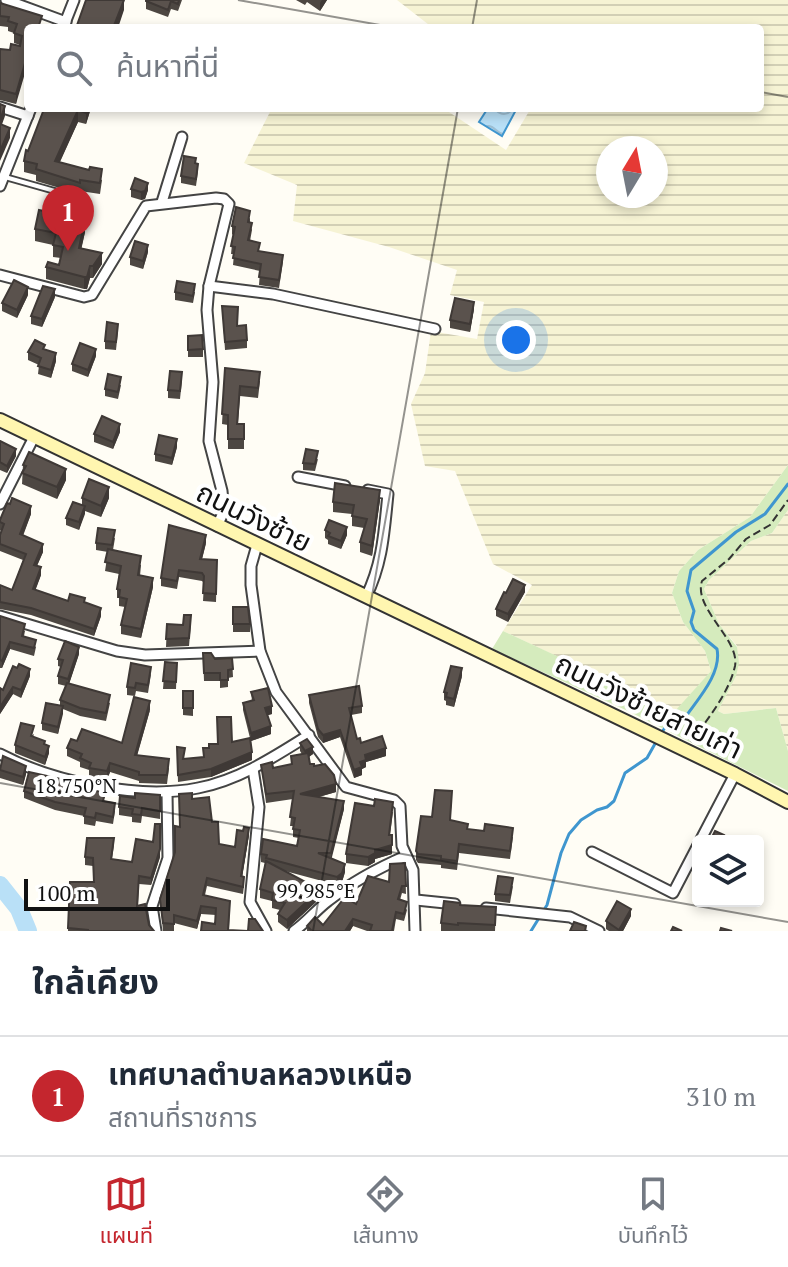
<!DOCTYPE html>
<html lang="th">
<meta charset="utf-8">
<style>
:root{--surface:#fff;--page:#f6f6f7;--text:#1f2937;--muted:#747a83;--line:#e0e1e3;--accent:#c4262e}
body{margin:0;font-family:"PT Serif","Noto Sans Thai",serif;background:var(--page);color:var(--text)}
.controls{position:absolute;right:24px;bottom:24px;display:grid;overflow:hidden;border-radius:8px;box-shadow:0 4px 12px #0003}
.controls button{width:72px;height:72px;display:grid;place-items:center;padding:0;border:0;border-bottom:2px solid var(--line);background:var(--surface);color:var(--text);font:40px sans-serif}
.compass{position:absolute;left:596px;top:136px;width:72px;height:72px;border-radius:50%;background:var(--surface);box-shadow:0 4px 12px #0003;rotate:10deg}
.scale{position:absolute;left:24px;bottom:20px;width:146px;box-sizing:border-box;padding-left:8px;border:4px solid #111;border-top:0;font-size:22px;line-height:28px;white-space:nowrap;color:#111;-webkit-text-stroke:6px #fff;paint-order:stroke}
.you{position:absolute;left:516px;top:340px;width:28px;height:28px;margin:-20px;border:6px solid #fff;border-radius:50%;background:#1a73e8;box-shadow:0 0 0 12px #1a73e833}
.badge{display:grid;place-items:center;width:52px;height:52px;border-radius:50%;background:var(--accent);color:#fff;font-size:26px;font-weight:700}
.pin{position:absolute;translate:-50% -66px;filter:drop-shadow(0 2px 4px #0008)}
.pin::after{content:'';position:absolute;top:42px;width:28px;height:24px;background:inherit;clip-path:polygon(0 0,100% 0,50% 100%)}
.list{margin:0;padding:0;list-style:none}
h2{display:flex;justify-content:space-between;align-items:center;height:104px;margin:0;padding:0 32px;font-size:34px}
h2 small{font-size:26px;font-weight:400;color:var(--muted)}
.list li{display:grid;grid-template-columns:52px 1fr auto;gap:24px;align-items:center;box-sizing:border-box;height:120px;padding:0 32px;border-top:2px solid var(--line)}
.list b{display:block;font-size:30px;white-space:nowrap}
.list p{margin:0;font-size:26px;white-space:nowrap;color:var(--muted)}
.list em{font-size:26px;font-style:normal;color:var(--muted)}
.icon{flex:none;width:44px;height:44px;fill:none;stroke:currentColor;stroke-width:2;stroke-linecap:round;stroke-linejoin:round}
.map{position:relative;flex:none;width:788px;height:931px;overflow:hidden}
.search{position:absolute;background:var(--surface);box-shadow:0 4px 12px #0003;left:24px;right:24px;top:24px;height:88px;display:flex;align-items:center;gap:20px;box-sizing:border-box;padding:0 28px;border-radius:8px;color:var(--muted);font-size:30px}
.sheet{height:224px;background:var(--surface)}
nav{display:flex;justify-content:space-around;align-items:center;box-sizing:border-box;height:112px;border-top:2px solid var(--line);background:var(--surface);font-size:22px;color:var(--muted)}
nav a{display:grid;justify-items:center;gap:4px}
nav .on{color:var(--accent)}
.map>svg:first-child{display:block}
.farmland{fill:url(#farmland-rules);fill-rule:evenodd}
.grass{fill:#d5ebbd}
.water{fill:url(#water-waves);stroke:#3f96cf;stroke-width:2}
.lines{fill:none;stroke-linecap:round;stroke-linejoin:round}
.stream{stroke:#3f96cf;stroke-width:3}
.river{stroke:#b9e0f7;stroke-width:18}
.lane-casing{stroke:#444;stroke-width:8}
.street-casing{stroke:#444;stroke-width:13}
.secondary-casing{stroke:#333;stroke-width:16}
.path{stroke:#333;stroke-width:2;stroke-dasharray:8 4;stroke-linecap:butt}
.lane{stroke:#fff;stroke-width:4}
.street{stroke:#fff;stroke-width:9}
.secondary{stroke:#fff6b0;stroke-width:12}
.wall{fill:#4d4742}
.shaded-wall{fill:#3f3936}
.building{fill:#5a524d;stroke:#3f3936;stroke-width:2}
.ticks{fill:none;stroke:#111;stroke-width:2;stroke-opacity:0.45}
.labels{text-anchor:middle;stroke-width:8;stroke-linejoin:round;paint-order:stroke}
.street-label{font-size:28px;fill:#111;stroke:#fff}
.ticks-label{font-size:20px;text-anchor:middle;fill:#111;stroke:#fff;stroke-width:8;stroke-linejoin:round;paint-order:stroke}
</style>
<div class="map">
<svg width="788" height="931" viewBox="0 0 788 931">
<defs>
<pattern id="farmland-rules" width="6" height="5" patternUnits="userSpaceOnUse" patternTransform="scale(2)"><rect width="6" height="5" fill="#f6f3d4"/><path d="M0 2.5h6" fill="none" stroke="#d2cfb5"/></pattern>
<pattern id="water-waves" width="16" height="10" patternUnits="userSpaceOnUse" patternTransform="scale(2)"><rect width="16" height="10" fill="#b9e0f7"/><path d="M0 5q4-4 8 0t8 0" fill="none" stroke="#9ebfd3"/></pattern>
</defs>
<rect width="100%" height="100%" fill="#fffdf5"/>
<g class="farmland">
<path d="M397,0H788V465L750,517L698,550L679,571L672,593L683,622L705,651L711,671L675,712L503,631L532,585L493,564L455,471L425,466L411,404L425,373L431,331L477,339L484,302L450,295L457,270L389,247L293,221L297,185L244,163L272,108H443L506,150L531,108H760V28H433ZM608,148H656V196H608Z"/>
<path d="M788,510V751L776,708L724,714L718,711L736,676L737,646L719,624L704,589L709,580L751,541L772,533Z"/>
</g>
<path class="grass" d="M788,465V510L772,533L751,541L709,580L704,589L719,624L737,647L739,663L736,676L718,711L724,714L776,708L788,751V791L630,712L492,649L503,631L675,711L711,671L705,651L683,622L672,593L679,571L698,550L750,517Z"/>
<path class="water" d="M488,108H517L502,136L479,122Z"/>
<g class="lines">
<g class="stream">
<path d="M660,735C666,724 672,722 684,719C697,700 722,674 717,649L694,630L691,622L694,611L687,591L691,570L736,532L765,514L788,484"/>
<path d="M531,931L547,905L561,853L569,834L581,820L597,810L607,807L614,801L625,773L647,758L656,742"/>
</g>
<path class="river" d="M0,885L19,909L28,931"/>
<g class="lane-casing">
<path id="lane" d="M5,177L76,197"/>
</g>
<g class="street-casing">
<g id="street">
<path d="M6,0L66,22"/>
<path d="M63,28L74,0"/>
<path d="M0,107L28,116"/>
<path d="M0,186L31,108"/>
<path d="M162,202L182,137"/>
<path d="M0,275L84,297L92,295L146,206L216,198L224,199L229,204L209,286L207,310L213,382L209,441L222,491L224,511L217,526"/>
<path d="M209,286L273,294L435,329"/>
<path d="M298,477L345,486"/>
<path d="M0,504L34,437"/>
<path d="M257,545L251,566V585L260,651L276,692L346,787L394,800L400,806L402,846L413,870L415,931"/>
<path d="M366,597C383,562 384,532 388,494L368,490"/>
<path d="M0,616L117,651L145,655L260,651"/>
<path d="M0,754C53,782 139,800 198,788C239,780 274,757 309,735"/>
<path d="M253,769L259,807L250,902L266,931"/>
<path d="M700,841L735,774"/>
<path d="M592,852L673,893L698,845"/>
<path d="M416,900L455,904"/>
<path d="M486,908L570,917L599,931"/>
<path d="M156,931L152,906L168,858L167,792"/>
<path d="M294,931C307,922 316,910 328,901C352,882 378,868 406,856"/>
</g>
</g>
<g class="secondary-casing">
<path id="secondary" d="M0,420L735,774L788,802"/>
</g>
<path class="path" d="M691,742C707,720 729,693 735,666C740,639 693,609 702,581L729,559L746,539L770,525L788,500"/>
<use href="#lane" class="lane"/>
<use href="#street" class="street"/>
<use href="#secondary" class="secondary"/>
</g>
<g class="wall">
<path d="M146,0H182L178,11L171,9L168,17L146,9Z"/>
<path d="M296,0H327L320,11L307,2L305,5Z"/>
<path d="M0,3L42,27L28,28L16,104L0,100V49L10,50L20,45L14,43V33L8,31V27L0,26Z"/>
<path d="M61,108H91L86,124L78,122L60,162L102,180L100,194L80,191V194L36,181V175L24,172V161L28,151L60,111Z"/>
<path d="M196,163L198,171L196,186L181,183V176Z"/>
<path d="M131,189L148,190L145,199L141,200L131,197Z"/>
<path d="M250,218V222L252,230L250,241L259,251L283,262L279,288L259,285L260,271L233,265L234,254H231L233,235L232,234V226Z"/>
<path d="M35,229L85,232L81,249L102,264L93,278H90L87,289H84L46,279V267L59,265L61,258L53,257V245L35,241Z"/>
<path d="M148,252L143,269L130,265V257Z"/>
<path d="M175,292H195L193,303L175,300Z"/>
<path d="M28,295L17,318L2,311V303Z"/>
<path d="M55,297L42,327L31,324V316Z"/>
<path d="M222,306L247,340V348L225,350Z"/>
<path d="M474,309L470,332L450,328V320Z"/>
<path d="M118,331L116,350L105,349V341Z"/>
<path d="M188,336L203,349V357H188Z"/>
<path d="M45,350L56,361L51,378L38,374L39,365L28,360V352Z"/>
<path d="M96,356L88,377L72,371V364Z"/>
<path d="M225,368L260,381L258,398L240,396L238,424H244V449H228V425L222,424Z"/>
<path d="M182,380L180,399L168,398V390Z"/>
<path d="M121,385L118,399L105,396V389Z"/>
<path d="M120,432L113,449L94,442V434Z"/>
<path d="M0,441L16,456L7,473L0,470Z"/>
<path d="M177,447L172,465L155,461V454Z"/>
<path d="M318,459L315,471L303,470V463Z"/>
<path d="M23,465L66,480L57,499L22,484Z"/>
<path d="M82,498H109L101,517L85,511L79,530L66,525V518L82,505Z"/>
<path d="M380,500L372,556L360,552V542L364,528L352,526V514L333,512V502Z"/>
<path d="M31,514L23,536L43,552L37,566L41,575L35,590L68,601L85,603L101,616L94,636L31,615L0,609V585L12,590L23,560L0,551V535L1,531L0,530V520Z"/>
<path d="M325,530L347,535L341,549L328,544V540L325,538Z"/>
<path d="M115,538L113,550L141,565L140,576L153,587L141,638L121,634V625L125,607L119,606V598H117V589L119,574L105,571L108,552L96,550V543Z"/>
<path d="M206,543L202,559L217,560L216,602L203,601L204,583L202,581L179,577L177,589L161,586V578Z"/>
<path d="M525,592L508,622L496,616V609L506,593Z"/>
<path d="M233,607L250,624V632H233Z"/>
<path d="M0,616L25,631L24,636L36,647L34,656L10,649L2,668H0Z"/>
<path d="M191,623L189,646L166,647L167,624L183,625Z"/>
<path d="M203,653L215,659L232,658L233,677L228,678V687L220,688V681H204Z"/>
<path d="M79,654L69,684L110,703L106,721L80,716L63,709L58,734L42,730V723L60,706V700L66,686L58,684V676L61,667L58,666V659Z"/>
<path d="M165,662L177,663L176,689H163Z"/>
<path d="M151,674L148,693L136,691L135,696L127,695V687Z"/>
<path d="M30,676L21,698L13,694L0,714V688L3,690Z"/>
<path d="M462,676L454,707L446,705V701L444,700V692Z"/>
<path d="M183,691H193V716L183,715Z"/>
<path d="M251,692L272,714L267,715L271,734L251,741L252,760L211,777L178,782L177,747L184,759L203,757L209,748L250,738L243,710V703L252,701Z"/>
<path d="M309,695L362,706V713L351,715L357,739L361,743L386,756L366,762V767L362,769V775L354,778L340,737L323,743L318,737L309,703Z"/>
<path d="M150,710L137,755L169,768L167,784L139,783V781L110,772L107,780L89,777V770L80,767V762L67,756V748L77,741L122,743Z"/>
<path d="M34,734L33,737L45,745L49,753L45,765L15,753V745Z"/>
<path d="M300,743L313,754L309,757L310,764L314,766L336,792L319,797L344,809L331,858L345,872L342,882L337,885L285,871L315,893L316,902L287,929L278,922V914L280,910L272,908V901L260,898V889L265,863L261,862V854L297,846L299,838L293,837V826H290L293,799L266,803L261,765L273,768L291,765V756L302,754L300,751Z"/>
<path d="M0,765L26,774L23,785L0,778Z"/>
<path d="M88,789L105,801L115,811L113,824L96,821L95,826L84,824V816L55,810L24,798V791Z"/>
<path d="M160,795V819L142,816L141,823L132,822V817L119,815V807L135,798Z"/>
<path d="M192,799L212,822L219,844L235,847L249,835L242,877L244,885L243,894L207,886L205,895L230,901L229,930H263L201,931L215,924L216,915L201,914L197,929L174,923V931H163L160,899L175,852L180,827Z"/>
<path d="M452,800L450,820L468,829L513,837L510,859L459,853L457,870L441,868V865L418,863L416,860V851L432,817Z"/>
<path d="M374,806L393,812L390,835L392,854L375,859V862L368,866L346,863V854Z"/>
<path d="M114,845L112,859L132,862L160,857L151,885L139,884L138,906L149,925L154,931H68L69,897L93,882V866L85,865V857Z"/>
<path d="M405,863L406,894L402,893L400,900L407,910L404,921L396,919L394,931H367L353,926L350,931H307V926L323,925L389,882Z"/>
<path d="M513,886L510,903L495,901V894Z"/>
<path d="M460,905L496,907L495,931H441V923Z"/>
<path d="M631,916L623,931H609L606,929V921Z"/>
</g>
<g class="shaded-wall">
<path d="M124,0V10L118,28H113Z"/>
<path d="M322,0H327L320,11V3Z"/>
<path d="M28,53V63L16,104V94Z"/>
<path d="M5,106V116L0,130V120Z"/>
<path d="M88,108H91L86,124V113Z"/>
<path d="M78,110V122L55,172V161Z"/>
<path d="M10,128V138L0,161V151Z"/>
<path d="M148,183V190L145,199L141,200V192Z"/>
<path d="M85,220V232L79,260V248Z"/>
<path d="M148,245V252L143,269V261Z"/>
<path d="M102,253V264L93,278V266Z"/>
<path d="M90,266V278L87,289H84V277Z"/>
<path d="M28,287V295L17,318V310Z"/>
<path d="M55,289V297L42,327V319Z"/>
<path d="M474,302V309L470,332V324Z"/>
<path d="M96,349V356L88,377V370Z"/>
<path d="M56,353V361L51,378V370Z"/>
<path d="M120,424V432L113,449V442Z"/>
<path d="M177,439V447L172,465V458Z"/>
<path d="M16,449V456L7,473V466Z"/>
<path d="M66,469V480L57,499V487Z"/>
<path d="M109,487V498L101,517V506Z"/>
<path d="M380,490V500L372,556V546Z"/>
<path d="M31,506V514L20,542V534Z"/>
<path d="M85,506V514L79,530V522Z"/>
<path d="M347,527V535L341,549V541Z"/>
<path d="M206,535V543L200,567V559Z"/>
<path d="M43,544V552L34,572V565Z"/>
<path d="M41,567V575L33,597V589Z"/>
<path d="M153,578V587L141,638V629Z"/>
<path d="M525,585V592L508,622V614Z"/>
<path d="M101,608V616L94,636V629Z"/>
<path d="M10,642V649L2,668V661Z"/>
<path d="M79,647V654L68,687V679Z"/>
<path d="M462,668V676L454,707V699Z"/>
<path d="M30,669V676L21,698V690Z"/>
<path d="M13,687V694L0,714V707Z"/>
<path d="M150,701V710L135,763V755Z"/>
<path d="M63,706V714L58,734V727Z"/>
<path d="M272,706V714L265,716V708Z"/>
<path d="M271,726V734L251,741V733Z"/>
<path d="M340,730V737L323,743V735Z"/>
<path d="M49,746V753L45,765V757Z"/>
<path d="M313,747V754L305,759V751Z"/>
<path d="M386,748V756L366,762V767L362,769V775L354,778V770L365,755Z"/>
<path d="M252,752V760L211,777V769Z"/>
<path d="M110,763V772L107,780V771Z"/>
<path d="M26,766V774L23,785V777Z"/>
<path d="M336,784V792L300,802V794Z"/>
<path d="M344,801V809L331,861V853Z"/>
<path d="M249,828V835L241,884V876Z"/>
<path d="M392,835V854L375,859V862L368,866V857Z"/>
<path d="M160,849V857L151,885V878Z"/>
<path d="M345,864V872L342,882L337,885V877Z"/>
<path d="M315,887L316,902L287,929V920Z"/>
<path d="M201,906V914L197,929V921Z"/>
<path d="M631,909V916L623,931H619Z"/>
<path d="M353,919V926L350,931H345Z"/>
</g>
<g class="building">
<path d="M86,0H124L113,28H76Z"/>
<path d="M146,0H179L178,4L171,1L168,10L146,1Z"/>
<path d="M0,3L42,16L38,28H28V53L16,94L0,90V49L10,50L11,44L20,46L22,36L14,33L17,24L8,21L9,17L0,16Z"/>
<path d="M0,104L5,106L0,120Z"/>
<path d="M61,108H88L86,113L78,110L55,161L89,170L90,167L102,169L100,183L80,180V183L36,169L37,164L24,161L26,150L28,151L44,109L60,111Z"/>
<path d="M0,124L10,128L0,151Z"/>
<path d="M184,156L196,158L195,163L198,164L196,179L181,176Z"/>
<path d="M135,178L148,183L145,191L141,192L131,189Z"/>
<path d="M236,207L250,211L248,222L252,223L248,240L260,243L258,251L283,255L279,280L259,277L261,264L233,258L235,247L231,246L235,227L232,226Z"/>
<path d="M39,210L85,220L79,248L102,253L93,266H90L87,277H84L46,267L48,262L59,265L63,247L53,245L56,233L35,229Z"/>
<path d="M135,241L148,245L143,261L130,257Z"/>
<path d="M14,280L28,287L17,310L2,303Z"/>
<path d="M177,281L195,284L193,296L175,292Z"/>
<path d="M43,286L55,289L42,319L31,316Z"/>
<path d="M455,298L474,302L470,324L450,320Z"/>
<path d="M222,306L238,307L237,326L246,325L247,340L225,342Z"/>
<path d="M107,322L118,324L116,342L105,341Z"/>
<path d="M202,335L203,349L188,350V336Z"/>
<path d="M35,340L45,345L43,349L56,353L51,370L38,366L41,358L28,352Z"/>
<path d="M80,343L96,349L88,370L72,364Z"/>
<path d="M225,368L260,372L258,388L240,386L237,424H244V439H228V415L222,414Z"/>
<path d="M170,371L182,372L180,391L168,390Z"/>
<path d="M108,374L121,377L118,392L105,389Z"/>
<path d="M102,416L120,424L113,442L94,434Z"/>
<path d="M159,435L177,439L172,458L155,454Z"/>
<path d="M0,441L16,449L7,466L0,462Z"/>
<path d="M306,449L318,451L315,464L303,463Z"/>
<path d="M29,452L66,469L57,487L22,473L26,466L23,465Z"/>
<path d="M89,479L109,487L101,506L82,498Z"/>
<path d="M335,483L380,490L372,546L360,542L367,519L352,516L354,505L333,502Z"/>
<path d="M12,498L31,506L20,534L43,544L34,565L41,567L33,589L68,601L70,594L85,598L84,602L101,608L94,629L31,608L0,602V585L12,590L26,554L0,544V535L4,524L0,522V520L7,503L10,504Z"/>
<path d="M73,502L85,506L79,522L66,518Z"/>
<path d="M329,520L347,527L341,541L328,536L330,533L325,530Z"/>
<path d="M169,525L206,535L200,559L217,560L216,594L203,593L204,576L202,573L179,570L177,581L161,578Z"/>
<path d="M98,528L115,530L112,545L96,543Z"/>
<path d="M108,549L141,556L138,575L153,578L141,629L121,625L127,599L119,597L120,590L117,589L121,566L105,562Z"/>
<path d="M513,579L525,585L508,614L496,609L504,592L506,593Z"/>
<path d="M233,607H248L250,624H233Z"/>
<path d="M184,615H191L189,638L166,639L167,624L183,625Z"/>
<path d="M0,616L25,624L22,636L36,640L34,648L10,642L2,661L0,660Z"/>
<path d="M65,641L79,647L68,679L58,676L63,660L58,659Z"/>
<path d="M203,653H211L215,659L232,658L233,669L228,670V680H220V673H204Z"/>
<path d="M165,662L177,663L176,682L163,681Z"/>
<path d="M131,663L151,667L148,685L136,683L135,688L127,687Z"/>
<path d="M19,664L30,669L21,690L13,687L0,707V688L3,690L13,666L17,668Z"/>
<path d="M451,666L462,668L454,699L446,697L447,693L444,692Z"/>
<path d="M67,683L110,695L106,713L80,708L60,700Z"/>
<path d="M359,686L362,706L349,708L357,739L360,738L361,743L382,736L386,748L365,755L366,760L360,762L362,767L354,770L340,730L323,735L318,729L309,695Z"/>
<path d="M268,688L272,706L265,708L271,726L251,733L243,703L254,700L251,692Z"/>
<rect x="183" y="691" width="10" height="17"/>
<path d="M134,697L150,701L135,755L169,759L167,775H139V772L110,763L107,771L89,768L91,763L80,758L82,754L67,748L71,739L77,741L82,729L122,743Z"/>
<path d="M46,703L63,706L58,727L42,723Z"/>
<path d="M217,717H231L232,742L250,738L252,752L211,769L178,775L177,747L185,748L183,759L204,757L203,748H209V744H218Z"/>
<path d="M21,723L34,726L31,736L45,741L44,744L49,746L45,757L15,745Z"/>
<path d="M307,739L313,747L305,751L300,743Z"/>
<path d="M308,753L310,764H314V766L325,764L334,775L336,784L300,794L344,801L331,853H318L345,864L342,873L337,877L266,858L267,855L261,854L263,839L297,846L300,830L293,829L295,818L290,817L294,791L266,794L261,765L272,762L273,768L292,764L291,756Z"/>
<path d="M3,756L26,766L23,777L0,770Z"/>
<path d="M29,772L88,785L87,789L105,793L103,801L115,803L113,817L96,813L95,818L84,816L86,808L55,802L24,791Z"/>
<path d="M435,790L452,791L450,820L468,824L467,829L484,831L485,824L513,828L510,851L459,844L457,861L441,859V856L418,854L416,851L421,816L432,817Z"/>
<path d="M135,793L160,795V811L142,808L141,815L132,814L133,809L119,807L120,796L135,798Z"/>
<path d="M192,793V799L209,797L212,822H218L219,844L235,847L237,830L243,831L244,827L249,828L241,876L244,877L243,887L207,878L203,895L230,901L228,930L248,931L249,919H255L263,931H201L202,922L215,924L216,908L201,906L197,921L174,915V924L163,923L160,899L175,852V826L180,827L179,794Z"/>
<path d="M375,799L393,802L389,835H392V845L375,850V853L368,857L346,854L355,803L374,806Z"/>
<path d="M155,824H160V849L151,878L139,876L137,906L145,904L149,925L154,931H88V930L68,928L70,882H94L93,858L85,857L87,838H114L111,859L132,862L136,839L153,842Z"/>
<path d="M715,831L724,835L721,841H710Z"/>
<path d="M266,861L315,887L312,891L316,893L287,920L278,914L285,903L272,900L273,893L260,889Z"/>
<path d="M405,863L406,886H402L398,899L407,902L404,914L396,912L392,931H370L372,925L353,919L345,931H312L307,926L315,917L323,925L345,897L356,904L368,876L389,882L390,864Z"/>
<path d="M498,876L513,878L510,895L495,894Z"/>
<path d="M444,901L460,903V905L496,907L495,925L458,923V925L441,923Z"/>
<path d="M617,901L631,909L619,930L606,921Z"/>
<path d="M574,922L586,926L585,931H570Z"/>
<path d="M673,927L682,931H671Z"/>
<path d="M721,928L732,931H720Z"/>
</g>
<path class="ticks" d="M238,0L397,28M472,28L477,0M760,92L788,97M0,783L788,922M313,931L458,108"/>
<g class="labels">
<g class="street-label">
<text transform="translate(254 517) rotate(26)" y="10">ถนนวังซ้าย</text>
<text transform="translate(649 706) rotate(26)" y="10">ถนนวังซ้ายสายเก่า</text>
</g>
</g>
<g class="ticks-label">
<text x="76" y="793">18.750°N</text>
<text x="316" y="898">99.985°E</text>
</g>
</svg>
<div class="controls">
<button><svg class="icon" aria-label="layers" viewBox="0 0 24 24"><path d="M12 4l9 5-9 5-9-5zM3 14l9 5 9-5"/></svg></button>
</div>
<svg class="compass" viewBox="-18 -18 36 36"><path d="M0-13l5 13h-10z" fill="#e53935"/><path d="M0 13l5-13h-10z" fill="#747a83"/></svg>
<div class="scale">100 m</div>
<div class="you"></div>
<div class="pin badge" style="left:68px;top:251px">1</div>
<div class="search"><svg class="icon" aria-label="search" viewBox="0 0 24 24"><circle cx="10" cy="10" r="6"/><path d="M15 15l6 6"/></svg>ค้นหาที่นี่</div>
</div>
<section class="sheet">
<h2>ใกล้เคียง<small></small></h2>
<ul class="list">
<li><span class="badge">1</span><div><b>เทศบาลตำบลหลวงเหนือ</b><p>สถานที่ราชการ</p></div><em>310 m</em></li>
</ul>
</section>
<nav>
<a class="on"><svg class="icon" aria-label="map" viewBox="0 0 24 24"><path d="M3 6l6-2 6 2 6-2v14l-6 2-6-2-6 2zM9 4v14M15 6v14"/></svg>แผนที่</a>
<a><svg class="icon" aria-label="directions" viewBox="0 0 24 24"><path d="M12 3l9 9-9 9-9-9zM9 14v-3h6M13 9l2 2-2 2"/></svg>เส้นทาง</a>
<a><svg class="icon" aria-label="saved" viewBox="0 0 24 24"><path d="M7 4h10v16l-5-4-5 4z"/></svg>บันทึกไว้</a>
</nav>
